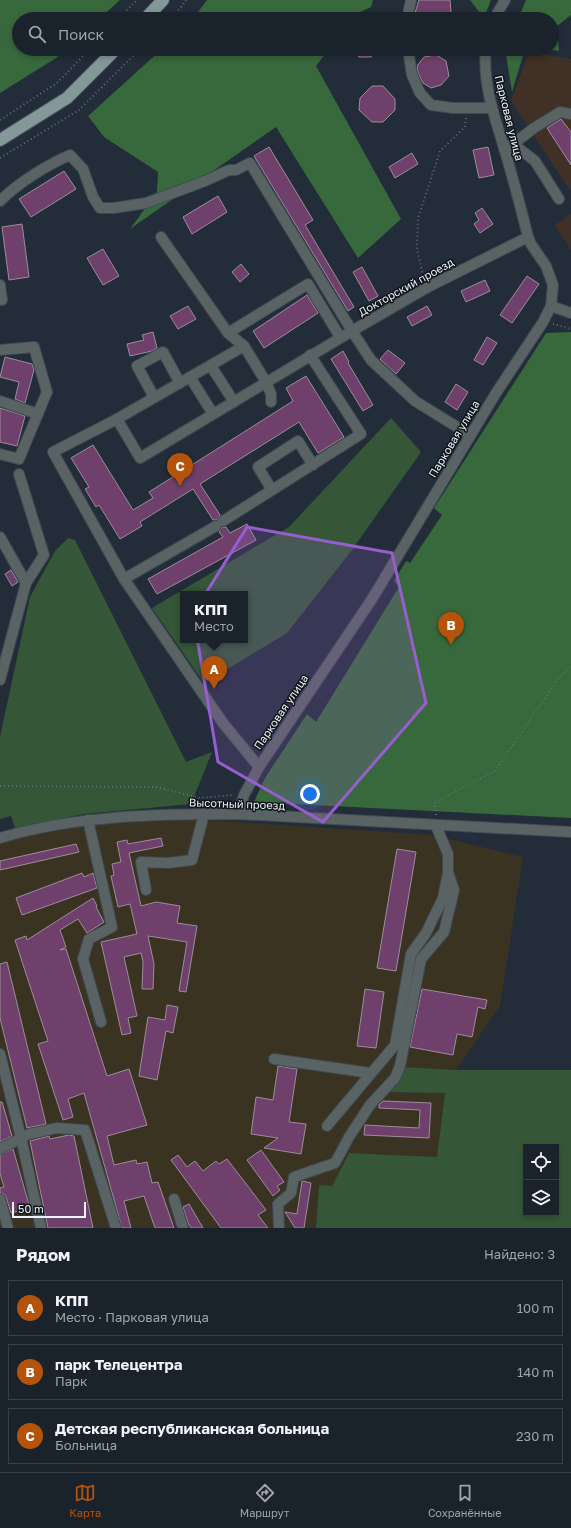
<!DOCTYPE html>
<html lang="ru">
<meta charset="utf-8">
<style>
:root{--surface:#1a222b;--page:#272f37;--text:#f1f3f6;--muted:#9fa4a9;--line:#383f47;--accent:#b45309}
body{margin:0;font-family:"Golos Text",sans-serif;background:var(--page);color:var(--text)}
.controls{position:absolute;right:12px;bottom:12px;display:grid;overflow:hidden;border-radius:0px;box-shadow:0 2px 6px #0003}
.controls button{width:36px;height:36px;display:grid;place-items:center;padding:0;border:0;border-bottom:1px solid var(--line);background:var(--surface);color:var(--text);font:20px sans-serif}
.scale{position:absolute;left:12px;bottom:10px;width:74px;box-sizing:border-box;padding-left:4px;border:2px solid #ebf3fa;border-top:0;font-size:11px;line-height:14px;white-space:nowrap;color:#ebf3fa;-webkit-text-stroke:3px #10151a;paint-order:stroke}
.you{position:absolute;left:310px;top:794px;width:14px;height:14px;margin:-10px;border:3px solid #fff;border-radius:50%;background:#1a73e8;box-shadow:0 0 0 6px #1a73e833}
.badge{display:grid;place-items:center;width:26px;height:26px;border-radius:50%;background:var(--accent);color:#fff;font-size:13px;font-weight:700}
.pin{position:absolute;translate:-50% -33px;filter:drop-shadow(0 1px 2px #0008)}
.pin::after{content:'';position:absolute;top:21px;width:14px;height:12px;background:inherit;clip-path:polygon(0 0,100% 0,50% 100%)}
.popup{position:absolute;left:180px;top:591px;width:68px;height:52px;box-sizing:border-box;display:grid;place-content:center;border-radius:0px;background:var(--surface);filter:drop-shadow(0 1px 3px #0005);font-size:13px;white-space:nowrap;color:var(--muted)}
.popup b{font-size:15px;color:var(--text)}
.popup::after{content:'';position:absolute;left:50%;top:100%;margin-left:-8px;border:8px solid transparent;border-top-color:var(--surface)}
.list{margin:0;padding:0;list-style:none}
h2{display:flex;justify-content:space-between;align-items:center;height:52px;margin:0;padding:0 16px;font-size:17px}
h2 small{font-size:13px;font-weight:400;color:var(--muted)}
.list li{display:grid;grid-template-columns:26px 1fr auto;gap:12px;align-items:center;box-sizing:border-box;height:56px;margin:0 8px 8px;padding:0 8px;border:1px solid var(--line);border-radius:0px}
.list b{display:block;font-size:15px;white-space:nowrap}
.list p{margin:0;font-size:13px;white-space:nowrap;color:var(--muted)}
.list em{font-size:13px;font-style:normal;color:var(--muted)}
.icon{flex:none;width:22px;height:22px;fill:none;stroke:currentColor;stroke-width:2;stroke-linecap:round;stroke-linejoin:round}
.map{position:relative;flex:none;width:571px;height:1228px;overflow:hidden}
.search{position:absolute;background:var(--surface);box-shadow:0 2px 6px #0003;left:12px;right:12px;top:12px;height:44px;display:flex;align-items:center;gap:10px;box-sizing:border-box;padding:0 14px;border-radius:22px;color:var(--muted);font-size:15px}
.sheet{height:244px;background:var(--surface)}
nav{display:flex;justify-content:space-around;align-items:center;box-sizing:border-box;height:56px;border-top:1px solid var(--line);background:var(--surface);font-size:11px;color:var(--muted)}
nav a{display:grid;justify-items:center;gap:2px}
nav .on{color:var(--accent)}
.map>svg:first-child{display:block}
.commercial{fill:#403025}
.industrial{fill:#3b3322}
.green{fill:#355737;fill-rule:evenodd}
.forest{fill:#38693c}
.building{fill:#6e406b;stroke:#9c8d9a}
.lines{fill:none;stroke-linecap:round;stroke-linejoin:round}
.minor-casing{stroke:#3e4954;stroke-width:12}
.major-casing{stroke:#3e4954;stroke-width:14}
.path{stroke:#626d77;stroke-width:2;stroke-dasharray:1 3;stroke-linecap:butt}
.minor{stroke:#596363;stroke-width:10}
.major{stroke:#84989a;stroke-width:12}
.marked{fill:#975ece;fill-opacity:0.2;stroke:#975ece;stroke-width:3;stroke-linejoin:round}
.labels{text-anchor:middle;stroke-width:3;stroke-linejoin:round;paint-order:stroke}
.street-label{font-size:11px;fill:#ebf3fa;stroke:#10151a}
</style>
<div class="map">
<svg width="571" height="1228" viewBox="0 0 571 1228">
<rect width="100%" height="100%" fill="#222d39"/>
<g class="commercial">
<path d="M529,52L571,59V192L511,101Z"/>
<path d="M571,214V250L555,225Z"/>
</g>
<path class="industrial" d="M166,820L218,821L433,835L523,857L500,1006L456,1070L402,1067L390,1091L445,1092L437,1157L349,1153L332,1186H319L316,1228H0V842L14,838L105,822Z"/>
<g class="green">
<path d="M391,418L421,452L352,550L287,633L204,683L152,608L289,527ZM183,594H245V640H183Z"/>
<path d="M68,538L75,540L186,762L212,752L191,804L84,814L15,828L11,816L0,819V737L30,597L55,551Z"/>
<path d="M402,1067L456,1070H571V1228H316L319,1185L332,1186L349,1153L437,1157L445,1093L390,1092ZM526,1147H556V1213H526Z"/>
</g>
<g class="forest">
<path d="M0,0H120L99,19H19V49H66L56,58L0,93Z"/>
<path d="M207,0H373L371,7L354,15L351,19H193Z"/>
<path d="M470,0H491L484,18Z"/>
<path d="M526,0H571V15L557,26L559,51L547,49H552V19H518Z"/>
<path d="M162,49H329L316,66L401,219L358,258L276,127L130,229L157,192L158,172L104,137L88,116Z"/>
<path d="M508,49H525L512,92L506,55Z"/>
<path d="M571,332V818L254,802L265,778L307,714L316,722L399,587L394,581L406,561L410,563L442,515L434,508L546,333Z"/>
</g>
<g class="building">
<path d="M419,0H450L451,12L446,19H419L416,17L415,13Z"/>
<path d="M351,49H378L371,57H359Z"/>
<path d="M436,55L446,61L449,76L441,85L431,88L423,83L418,73L417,66L424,57Z"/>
<path d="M372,86H383L395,99V110L383,122H372L359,110L360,98Z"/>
<path d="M561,119L571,132V165L547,128Z"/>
<path d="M269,147L313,220L305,225L354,307L348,311L254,156Z"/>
<path d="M488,147L494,175L479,178L473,150Z"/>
<path d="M412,153L418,164L395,178L389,167Z"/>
<path d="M64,171L76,189L31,217L19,199Z"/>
<path d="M218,196L227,212L192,234L183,217Z"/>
<path d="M482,208L493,224L480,233L474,224L479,220L475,213Z"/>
<path d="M22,224L29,277L9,280L2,227Z"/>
<path d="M103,249L119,276L103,285L87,258Z"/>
<path d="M241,264L249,274L240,282L232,272Z"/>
<path d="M362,267L378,296L369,301L353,272Z"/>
<path d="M527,276L539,284L512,323L500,315Z"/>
<path d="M485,280L490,291L466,302L461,291Z"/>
<path d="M307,295L318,313L264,348L253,331Z"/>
<path d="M188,306L196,319L178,329L170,316Z"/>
<path d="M427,306L432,315L412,326L407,317Z"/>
<path d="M153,332L157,348L152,351L130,356L127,344L144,340L142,335Z"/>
<path d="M487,337L497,343L483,365L474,360Z"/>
<path d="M388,350L405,363L396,374L380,359Z"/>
<path d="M343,351L349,362L348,363L373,405L363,411L331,359Z"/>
<path d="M5,357L32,364L34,370L25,403L15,399L19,382L0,377Z"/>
<path d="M306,376L344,437L318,453L299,422L200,484L220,515L217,520H213L193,489L140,522L142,526L120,539L99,505L96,507L85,489L89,487L71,458L93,445L133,510L153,498L149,492L293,401L286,388Z"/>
<path d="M456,384L468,392L457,410L445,402Z"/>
<path d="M0,408L25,416L17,446L0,442Z"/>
<path d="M247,524L256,540L157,594L148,579L223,537L219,532L222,527H226L230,533Z"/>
<path d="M11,570L18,582L12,586L5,574Z"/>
<path d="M161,838L163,846L129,853L141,906L156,902L180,906L177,923L197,926L186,992L179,991L187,942L148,936L154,964L153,989H142L143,962L141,953L124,957L137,1016L128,1018L131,1033L122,1035L101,942L137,934L130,904L118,907L111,876L114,875L112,864L121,862L117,842L127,840L128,844Z"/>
<path d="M76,844L79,852L0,870V861Z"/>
<path d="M397,849L416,852L396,971L377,968Z"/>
<path d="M82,873L84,877L93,873L97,888L22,915L16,898Z"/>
<path d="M93,898L97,906L96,907L104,922L87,933L78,919L60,930L66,947L60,950L66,949L107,1076L129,1069L147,1125L107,1136L114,1165L136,1160L137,1164L147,1162L152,1183L158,1182L174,1228H155L144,1196L124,1201L131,1228H122L84,1093L68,1099L73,1117L63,1120L38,1044L48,1041L15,940L26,936L27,940Z"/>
<path d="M7,962L46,1124L27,1128L0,1018V964Z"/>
<path d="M365,989L384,992L376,1048L357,1046Z"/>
<path d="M422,989L487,1000L485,1009L478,1007L472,1037L457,1034L453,1055L410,1047Z"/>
<path d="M167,1005L178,1007L173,1033L166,1031L157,1080L139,1076L148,1017L165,1020Z"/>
<path d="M278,1066L297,1069L289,1122L306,1124L301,1154L264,1148L278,1138L251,1134L256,1097L273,1100Z"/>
<path d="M383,1101L431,1103L429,1138L364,1135L365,1125L419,1128L420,1110L379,1108V1105Z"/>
<path d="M0,1102H2L12,1136L0,1142Z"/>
<path d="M69,1135L74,1136L93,1228H48L30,1141L49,1136L50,1139Z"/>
<path d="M13,1149L30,1208L11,1213L6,1197L4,1194L0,1193V1188L4,1187L0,1174V1155Z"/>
<path d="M261,1150L284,1182L277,1186L280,1190L273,1196L247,1160Z"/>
<path d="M178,1155L187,1167L195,1161L203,1171L216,1161L219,1164L227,1159L266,1210L258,1215L268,1228H221L171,1160Z"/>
<path d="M302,1181L311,1183L304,1228H295L285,1212L297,1214Z"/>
<path d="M189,1204L203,1228H191L188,1223L183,1207Z"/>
</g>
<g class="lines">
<g class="minor-casing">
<g id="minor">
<path d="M407,19L411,0"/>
<path d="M494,19L505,0"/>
<path d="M408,49L412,75L420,93L431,105L453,108H492"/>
<path d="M513,144L534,128L560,112L571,114"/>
<path d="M504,149L513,144L535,161L559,199"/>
<path d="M0,201C18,183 47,165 70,155L83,169L93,197L100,208H114L146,203L205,181L229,170H236L250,163L352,331L140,458L117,419"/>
<path d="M161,237L228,333L244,346L266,382L271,394V402"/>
<path d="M0,285L2,300"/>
<path d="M551,306L571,313"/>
<path d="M228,333L308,284L340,337"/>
<path d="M244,346L117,419L53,452L124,579L223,723L259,767"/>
<path d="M0,350L34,347L47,392L19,459L0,454"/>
<path d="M211,366L234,402"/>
<path d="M190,377L213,414"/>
<path d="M154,397L137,366L163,352L180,383"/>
<path d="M0,401L38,414"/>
<path d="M470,435L415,401L371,360L352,331L428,287L528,237"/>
<path d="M272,490L258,467L298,441L313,465"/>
<path d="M223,521L361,434L310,355"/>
<path d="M0,537L26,583"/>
<path d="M124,579L216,526"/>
<path d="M0,680L26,583L44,555L19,474"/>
<path d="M238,814L244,795L259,767L372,599L496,393L543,322L551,306L553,285L546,266L531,244L528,237C521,208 513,179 505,151C495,118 482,83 486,49"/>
<path d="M88,820L112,927L89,939L83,959L101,1022"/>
<path d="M0,838C77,815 159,814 238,814L571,832"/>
<path d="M146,890L141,862L168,863L192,860L204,814"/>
<path d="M0,1054L21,1138L41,1228"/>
<path d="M274,1059L370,1073"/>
<path d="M327,1126L395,1045L411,954L426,933L443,898L448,872V854L436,826"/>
<path d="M0,1149L29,1134L57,1128L85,1130L116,1228"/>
<path d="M0,1199L8,1228"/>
<path d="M174,1199L183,1228"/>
<path d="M279,1228L278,1204L291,1193L294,1177L335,1163L349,1137L370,1105L395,1078L400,1066L421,959L444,932L454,890L448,872"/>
</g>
</g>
<g class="major-casing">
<g id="major">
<path d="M145,19L163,0"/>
<path d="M0,140L67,98L116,49"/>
</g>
</g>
<g class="path">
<path d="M118,19L137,0"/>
<path d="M170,19L181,7L186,0"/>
<path d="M0,120L57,83L90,49"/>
<path d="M0,158L79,110L140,49"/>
<path d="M424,280L417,249L418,218L440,151L465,127L466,117"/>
<path d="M553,324L571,329"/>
<path d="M0,786L157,787L200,798L233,795"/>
<path d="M436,815L435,802L495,771L561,675L571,666"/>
</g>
<use href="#minor" class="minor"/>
<use href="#major" class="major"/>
</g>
<path class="marked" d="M247,527L392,553L426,703L323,822L218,762L193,614Z"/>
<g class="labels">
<g class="street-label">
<text transform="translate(509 118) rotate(76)" y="4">Парковая улица</text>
<text transform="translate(406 287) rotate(-29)" y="4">Докторский проезд</text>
<text transform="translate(454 439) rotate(-59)" y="4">Парковая улица</text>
<text transform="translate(281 712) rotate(-56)" y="4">Парковая улица</text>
<text transform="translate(237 804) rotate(2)" y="4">Высотный проезд</text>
</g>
</g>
</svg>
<div class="controls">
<button><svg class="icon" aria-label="locate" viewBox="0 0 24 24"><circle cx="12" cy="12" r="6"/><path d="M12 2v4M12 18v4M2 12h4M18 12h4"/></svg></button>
<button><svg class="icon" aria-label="layers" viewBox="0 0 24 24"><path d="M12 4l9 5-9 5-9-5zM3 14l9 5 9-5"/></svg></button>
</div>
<div class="scale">50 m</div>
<div class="you"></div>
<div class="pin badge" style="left:214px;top:689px">A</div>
<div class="popup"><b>КПП</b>Место</div>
<div class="pin badge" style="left:451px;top:645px">B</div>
<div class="pin badge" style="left:180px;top:486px">C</div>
<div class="search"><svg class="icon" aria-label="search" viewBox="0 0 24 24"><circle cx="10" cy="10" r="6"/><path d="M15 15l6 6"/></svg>Поиск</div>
</div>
<section class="sheet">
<h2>Рядом<small>Найдено: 3</small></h2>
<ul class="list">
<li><span class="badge">A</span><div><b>КПП</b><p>Место · Парковая улица</p></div><em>100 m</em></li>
<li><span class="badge">B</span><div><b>парк Телецентра</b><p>Парк</p></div><em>140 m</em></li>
<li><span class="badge">C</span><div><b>Детская республиканская больница</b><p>Больница</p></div><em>230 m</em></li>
</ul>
</section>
<nav>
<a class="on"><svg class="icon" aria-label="map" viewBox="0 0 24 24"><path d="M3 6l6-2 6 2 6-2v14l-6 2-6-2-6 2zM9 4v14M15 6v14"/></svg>Карта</a>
<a><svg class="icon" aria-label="directions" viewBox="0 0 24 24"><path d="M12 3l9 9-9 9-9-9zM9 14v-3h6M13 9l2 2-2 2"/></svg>Маршрут</a>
<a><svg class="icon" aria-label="saved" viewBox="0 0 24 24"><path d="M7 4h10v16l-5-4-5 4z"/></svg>Сохранённые</a>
</nav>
